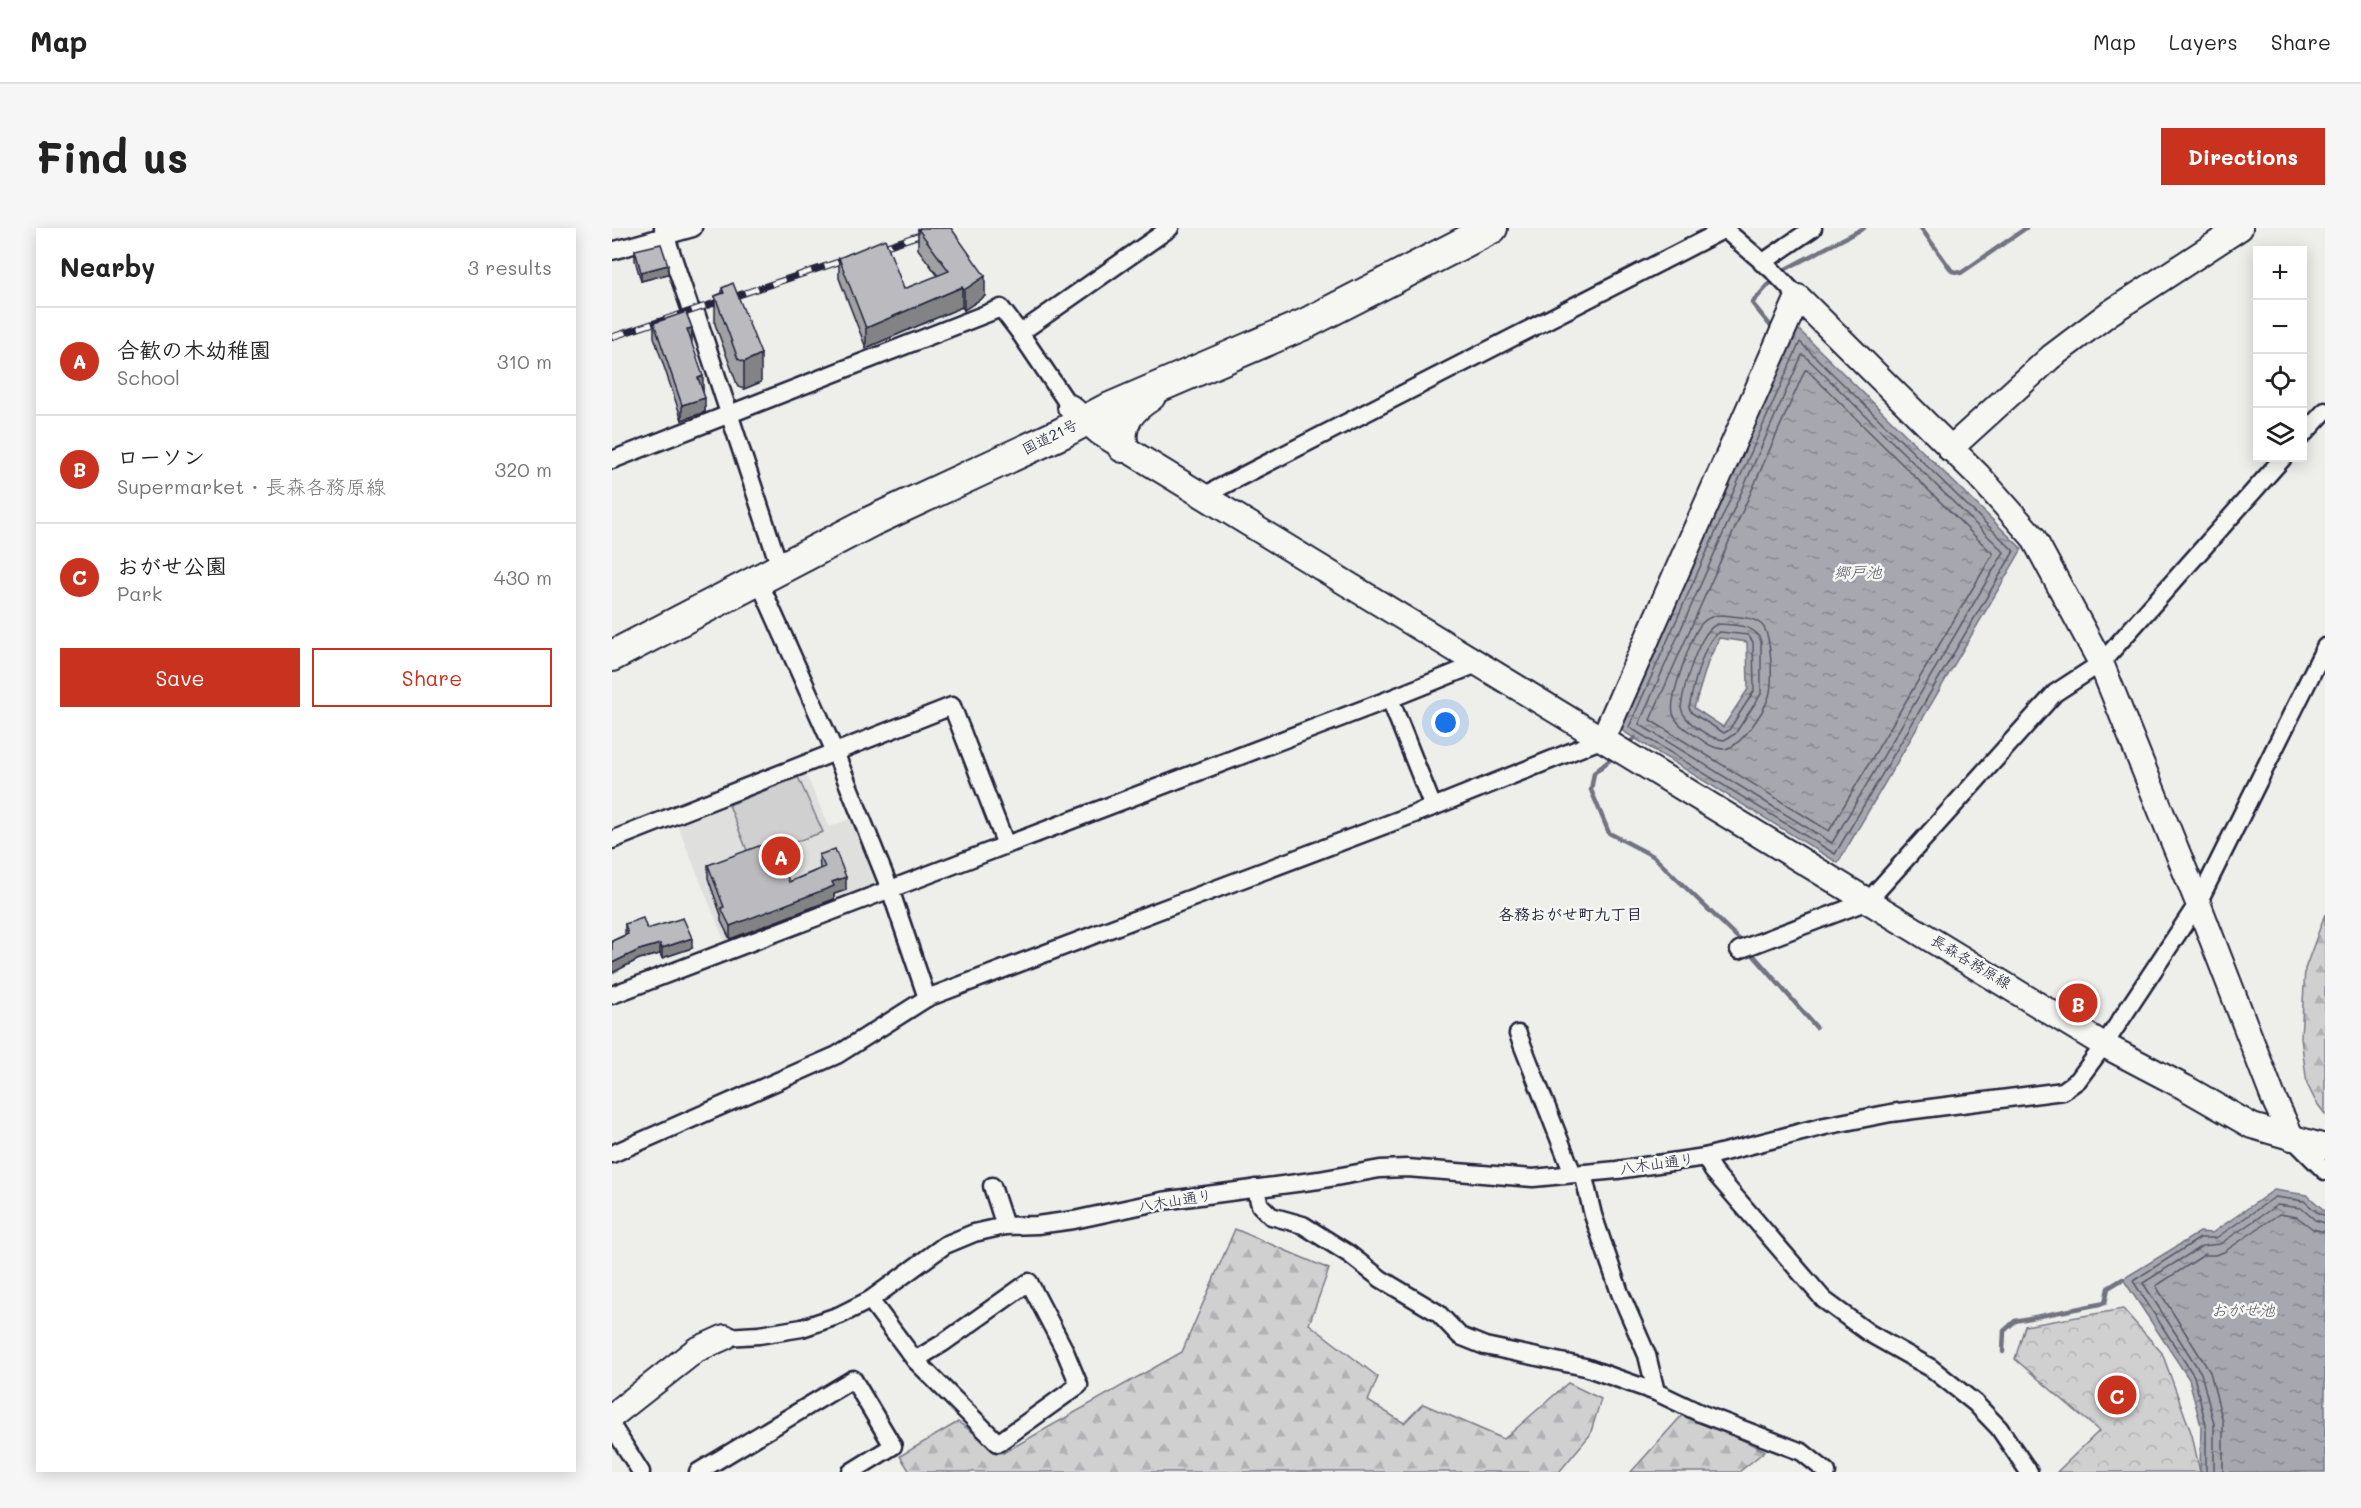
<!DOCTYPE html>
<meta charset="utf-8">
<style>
:root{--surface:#fff;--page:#f6f6f6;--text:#222;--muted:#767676;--line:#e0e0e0;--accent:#c8321e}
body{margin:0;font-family:Mali,"Klee One",sans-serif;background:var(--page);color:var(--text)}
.controls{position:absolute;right:18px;top:18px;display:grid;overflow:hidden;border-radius:0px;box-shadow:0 3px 15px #0003}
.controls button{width:54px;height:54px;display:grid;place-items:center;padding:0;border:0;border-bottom:2px solid var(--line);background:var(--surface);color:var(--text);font:30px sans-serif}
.you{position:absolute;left:834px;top:495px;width:21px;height:21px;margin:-15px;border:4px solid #fff;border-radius:50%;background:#1a73e8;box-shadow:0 0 0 9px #1a73e833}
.badge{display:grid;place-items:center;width:39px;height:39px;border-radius:50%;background:var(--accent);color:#fff;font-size:20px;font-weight:700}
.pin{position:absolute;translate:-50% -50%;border:3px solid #fff;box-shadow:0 2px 6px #0006}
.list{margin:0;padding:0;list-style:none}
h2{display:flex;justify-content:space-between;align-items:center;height:78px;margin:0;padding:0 24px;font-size:26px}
h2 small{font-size:20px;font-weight:400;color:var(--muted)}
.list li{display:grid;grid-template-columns:39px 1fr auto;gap:18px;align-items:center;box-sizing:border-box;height:108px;padding:0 24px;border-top:2px solid var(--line)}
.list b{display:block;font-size:22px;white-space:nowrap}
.list p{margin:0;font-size:20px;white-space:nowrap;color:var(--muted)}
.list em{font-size:20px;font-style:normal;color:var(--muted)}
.actions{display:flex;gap:12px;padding:18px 24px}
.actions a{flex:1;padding:14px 0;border:2px solid var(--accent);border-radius:0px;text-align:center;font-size:21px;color:var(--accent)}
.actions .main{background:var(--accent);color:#fff}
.icon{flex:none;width:33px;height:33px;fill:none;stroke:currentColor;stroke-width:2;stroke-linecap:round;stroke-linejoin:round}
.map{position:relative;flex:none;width:1713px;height:1244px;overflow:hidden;border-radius:0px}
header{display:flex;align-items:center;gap:36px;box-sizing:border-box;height:84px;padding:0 30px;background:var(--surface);border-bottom:2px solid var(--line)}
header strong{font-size:28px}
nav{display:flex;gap:33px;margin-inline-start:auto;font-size:21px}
.intro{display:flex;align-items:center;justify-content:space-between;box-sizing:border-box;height:144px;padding:0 36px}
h1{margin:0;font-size:42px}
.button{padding:15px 27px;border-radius:0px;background:var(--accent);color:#fff;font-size:21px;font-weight:700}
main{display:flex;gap:36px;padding:0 36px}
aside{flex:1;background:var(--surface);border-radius:0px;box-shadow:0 3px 15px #0003}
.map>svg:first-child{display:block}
.built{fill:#dfdfde}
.grass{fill:#d0d0d1;stroke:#797986;stroke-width:1.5}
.forest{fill:url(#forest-firs);stroke:#797986;stroke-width:1.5}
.park{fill:url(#park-crowns);stroke:#797986;stroke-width:1.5}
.water{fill:url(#water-ripples);stroke:#727281;stroke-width:1.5;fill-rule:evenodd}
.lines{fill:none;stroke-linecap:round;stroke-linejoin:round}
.shore{stroke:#575769;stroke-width:1.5}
.stream{stroke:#727281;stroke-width:4.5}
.street-casing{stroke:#22223b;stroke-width:21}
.secondary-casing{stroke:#22223b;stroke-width:28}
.highway-casing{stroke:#22223b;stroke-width:34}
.street{stroke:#f6f6f2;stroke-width:16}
.secondary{stroke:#f6f6f2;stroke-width:24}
.highway{stroke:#f6f6f2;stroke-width:30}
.rail-casing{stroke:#22223b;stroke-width:7}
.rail{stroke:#f6f6f2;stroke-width:4.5;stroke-dasharray:14;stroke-linecap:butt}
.wall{fill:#a1a1a4;stroke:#22223b;stroke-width:1.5}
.shaded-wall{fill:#838386;stroke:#22223b;stroke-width:1.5}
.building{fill:#bbbbbf;stroke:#22223b;stroke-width:1.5}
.labels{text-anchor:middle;stroke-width:5;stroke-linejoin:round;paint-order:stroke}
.street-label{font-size:15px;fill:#22223b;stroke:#f6f6f2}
.water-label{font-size:16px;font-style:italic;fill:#575769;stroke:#f6f6f2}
.neighbourhood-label{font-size:16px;font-weight:bold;fill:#22223b;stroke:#f6f6f2}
</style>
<header>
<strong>Map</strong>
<nav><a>Map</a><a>Layers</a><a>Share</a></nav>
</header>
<div class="intro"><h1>Find us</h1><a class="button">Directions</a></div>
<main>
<aside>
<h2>Nearby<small>3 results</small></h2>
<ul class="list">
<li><span class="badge">A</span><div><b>合歓の木幼稚園</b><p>School</p></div><em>310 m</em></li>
<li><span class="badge">B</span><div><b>ローソン</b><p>Supermarket · 長森各務原線</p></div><em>320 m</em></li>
<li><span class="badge">C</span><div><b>おがせ公園</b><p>Park</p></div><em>430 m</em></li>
</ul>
<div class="actions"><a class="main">Save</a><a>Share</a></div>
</aside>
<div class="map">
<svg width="1713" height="1244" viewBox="0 0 1713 1244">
<defs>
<pattern id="forest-firs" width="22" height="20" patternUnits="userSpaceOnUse" patternTransform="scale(1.5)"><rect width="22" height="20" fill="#d0d0d1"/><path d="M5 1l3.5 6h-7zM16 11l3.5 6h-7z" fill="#b2b2b4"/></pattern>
<pattern id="park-crowns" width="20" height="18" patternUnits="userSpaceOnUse" patternTransform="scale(1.5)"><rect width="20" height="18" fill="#d0d0d1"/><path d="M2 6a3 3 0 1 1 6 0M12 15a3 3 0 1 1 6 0" fill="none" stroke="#b2b2b4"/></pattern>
<pattern id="water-ripples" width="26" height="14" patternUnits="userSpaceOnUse" patternTransform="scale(1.5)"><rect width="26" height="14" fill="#a7a7af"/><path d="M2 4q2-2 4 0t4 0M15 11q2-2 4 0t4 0" fill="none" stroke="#888890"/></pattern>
</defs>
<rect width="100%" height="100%" fill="#eeeeeb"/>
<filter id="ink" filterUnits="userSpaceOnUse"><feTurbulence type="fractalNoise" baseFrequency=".0167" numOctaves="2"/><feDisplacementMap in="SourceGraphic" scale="12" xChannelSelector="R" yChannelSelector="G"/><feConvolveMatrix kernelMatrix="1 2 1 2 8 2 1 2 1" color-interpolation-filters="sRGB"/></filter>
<g filter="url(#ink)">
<path class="built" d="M192,542L217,599L245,588L272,656L114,717L63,591Z"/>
<path class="grass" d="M186,549L211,604L138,630L117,577Z"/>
<g class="forest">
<path d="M1713,686V886L1704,874L1695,856L1689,810L1693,741Z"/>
<path d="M623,1001L717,1041L697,1096L766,1149L756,1173L792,1195L811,1176L892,1211L956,1155L989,1171L978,1207L947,1244H298L288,1228L346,1194L391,1225L570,1124Z"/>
<path d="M1073,1184L1153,1223L1127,1244H1019Z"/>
</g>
<path class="park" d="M1511,1081L1550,1125L1580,1207L1588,1244H1445L1487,1203L1403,1131L1413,1098Z"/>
<g class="water">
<path d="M1186,101L1410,321L1226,635L1009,502ZM1107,410L1135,414L1136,461L1111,499L1082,480L1096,434Z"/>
<path d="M1662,962L1695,967L1713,983V1244H1588L1589,1198L1577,1151L1511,1051L1588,1004L1600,1005Z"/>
</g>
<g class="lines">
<g class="shore">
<path d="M1188,114L1402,323L1223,626L1017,499Z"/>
<path d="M1190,127L1193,128L1392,324L1220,615L1027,496Z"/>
<path d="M1193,142L1196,143L1381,326L1217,603L1038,492Z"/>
<path d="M1111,387C1123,389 1141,388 1150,397C1160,407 1161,455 1157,468C1152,484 1128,521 1111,521C1102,521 1094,515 1087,510C1077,503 1064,497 1061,485C1057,470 1080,406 1090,395C1096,389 1103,387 1111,387Z"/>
<path d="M1106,396C1121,397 1145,396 1149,414V466L1123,506L1112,512C1098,511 1072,494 1069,480C1071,461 1087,401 1106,396Z"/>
<path d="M1108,404L1136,407L1141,414L1142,463L1117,502L1112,505L1080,485L1077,480C1080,464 1092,409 1108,404Z"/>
<path d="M1594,1244V1197L1582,1148L1521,1053L1588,1010H1604L1663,969L1692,973L1707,986L1713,987"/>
<path d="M1602,1244V1196L1589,1145L1531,1055L1590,1018L1608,1016L1665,977L1689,980L1703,992L1713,995"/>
<path d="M1611,1244V1194L1598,1144L1544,1058L1592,1027H1603L1612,1024L1667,986L1685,989L1701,1001L1713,1004"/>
</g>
<g class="stream">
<path d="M1309,0L1340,43L1349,45L1414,0"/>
<path d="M1162,102L1140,75L1168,44L1252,0"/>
<path d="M1014,517L1023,510"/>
<path d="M1004,527L982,545L979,562L997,605L1041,628L1131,715"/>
<path d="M1137,722L1204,799"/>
<path d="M1391,1124L1392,1103L1403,1093L1493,1075L1496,1060L1511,1051"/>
</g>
<g class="street-casing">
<g id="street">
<path d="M51,0L79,83L84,85L163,325"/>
<path d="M1111,0L1160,42L1186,69"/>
<path d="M0,23L81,0"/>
<path d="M1150,35L1201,0"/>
<path d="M408,105L558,0"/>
<path d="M1690,208L1713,183"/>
<path d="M0,232L389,80L408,105L458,179"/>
<path d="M591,268L1113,1"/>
<path d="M146,351L223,524L278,661L315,770"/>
<path d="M778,471L821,579"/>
<path d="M0,612L340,478L394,617"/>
<path d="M1127,722L1256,673L1443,465L1489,435L1671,230"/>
<path d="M0,767L778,471L865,436"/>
<path d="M906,806L961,946"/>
<path d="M1682,912L1713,943"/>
<path d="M0,926L225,827L315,770L821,579L991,511"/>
<path d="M1093,929L1101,943L1212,1072L1257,1105L1319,1140L1363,1175L1387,1200L1417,1244"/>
<path d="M971,945L981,987L1008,1065L1035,1127L1044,1164"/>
<path d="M380,958L393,998"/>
<path d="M643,960L648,977L659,988L691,997L737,1026L769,1051L826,1085L848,1108L873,1118L973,1139L1044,1164L1088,1185L1190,1224L1215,1244"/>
<path d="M417,1054L452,1121L467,1157L386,1215L303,1132L331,1115Z"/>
<path d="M258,1072L303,1132"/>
<path d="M113,1109L147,1107L190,1100L228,1087L258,1072L333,1017L362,1005L393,998L425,997L462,992L550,973L707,952L768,941L795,940L921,950L1005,942L1093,929L1213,898L1279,885L1451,863L1466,852L1492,817L1586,675L1713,419"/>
<path d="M0,1198L29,1244"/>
<path d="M86,1244L241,1151L281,1218L239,1244"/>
</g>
</g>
<g class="secondary-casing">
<g id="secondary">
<path d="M458,179L488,205L1492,817L1572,859L1640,898L1713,919"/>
<path d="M1338,221L1439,129L1496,86L1628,0"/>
<path d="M991,511L1186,69L1366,247L1421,309L1489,435L1586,675L1661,869L1680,910"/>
<path d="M0,1188L84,1122L113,1109"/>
</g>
</g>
<g class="highway-casing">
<g id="highway">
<path d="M511,219C505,195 519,180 538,168"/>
<path d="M0,428L260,293L450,205L493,182L693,96L880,0"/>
</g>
</g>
<use href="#street" class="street"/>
<use href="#secondary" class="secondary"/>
<use href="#highway" class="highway"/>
<g class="rail-casing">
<path id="rail" d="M0,109L329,0"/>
</g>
<use href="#rail" class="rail"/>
</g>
<g class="wall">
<path d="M306,1L373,68L352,82L350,79L254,120L227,50V30L292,61L326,48L306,21Z"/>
<path d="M23,22L56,46L29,53L23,32Z"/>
<path d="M110,60L149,154L132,161L126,159L103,96V68L110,65Z"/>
<path d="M42,95L80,114H79L91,162L93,184L70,192L42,109Z"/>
<path d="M207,627L234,662L222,666V671L118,711L109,693V687L96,650V637L177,654L208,641Z"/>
<path d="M13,696L35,701L80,720L50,730L48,726L27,731L0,745V713L13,707Z"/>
</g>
<g class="shaded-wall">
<path d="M56,37V46L29,53V44Z"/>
<path d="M373,48V68L352,82V62Z"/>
<path d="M350,59V79L254,120V100Z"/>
<path d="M80,100V114L75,116V101Z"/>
<path d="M149,126V154L132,161V134Z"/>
<path d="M91,148V162L86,164V150Z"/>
<path d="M93,170V184L70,192V177Z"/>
<path d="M234,649V662L222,666V671L118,711V698L220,654Z"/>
<path d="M80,710V720L50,730V720Z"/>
<path d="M48,716V726L27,731L0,745V735L27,722Z"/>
</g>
<g class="building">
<path d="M310,0H339L373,48L352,62L350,59L254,100L227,30L273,11L292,61L337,43L306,1Z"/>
<path d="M49,16L56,37L29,44L23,22Z"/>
<path d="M121,55L149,126L132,134L126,131L103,68L112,65L110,60Z"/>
<path d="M74,84L80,100L75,101L91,148L86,150L93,170L70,177L42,95Z"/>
<path d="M163,612L177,654L213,639L207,627L223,621L234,649L220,654L222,658L118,698L109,680L112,679L96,637Z"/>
<path d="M31,690L35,701L71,690L80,710L50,720L48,716L27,722L0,735V713L16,706L13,696Z"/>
</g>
</g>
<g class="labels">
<g class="street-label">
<text transform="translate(438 209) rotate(-27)" y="5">国道21号</text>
<text transform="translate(1359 734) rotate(31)" y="5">長森各務原線</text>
<text transform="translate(1045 936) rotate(-8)" y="5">八木山通り</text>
<text transform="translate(563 973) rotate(-9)" y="5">八木山通り</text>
</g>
<g class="water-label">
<text x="1246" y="350">郷戸池</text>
<text x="1631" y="1088">おがせ池</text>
</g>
<g class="neighbourhood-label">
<text x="958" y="692">各務おがせ町九丁目</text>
</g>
</g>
</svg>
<div class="controls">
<button>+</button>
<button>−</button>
<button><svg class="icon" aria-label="locate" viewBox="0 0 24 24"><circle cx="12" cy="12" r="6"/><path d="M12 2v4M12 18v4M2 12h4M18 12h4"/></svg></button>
<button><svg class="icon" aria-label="layers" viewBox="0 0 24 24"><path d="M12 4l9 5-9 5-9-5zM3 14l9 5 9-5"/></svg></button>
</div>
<div class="you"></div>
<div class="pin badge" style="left:169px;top:628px">A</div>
<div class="pin badge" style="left:1466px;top:775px">B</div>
<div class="pin badge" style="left:1505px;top:1167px">C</div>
</div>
</main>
